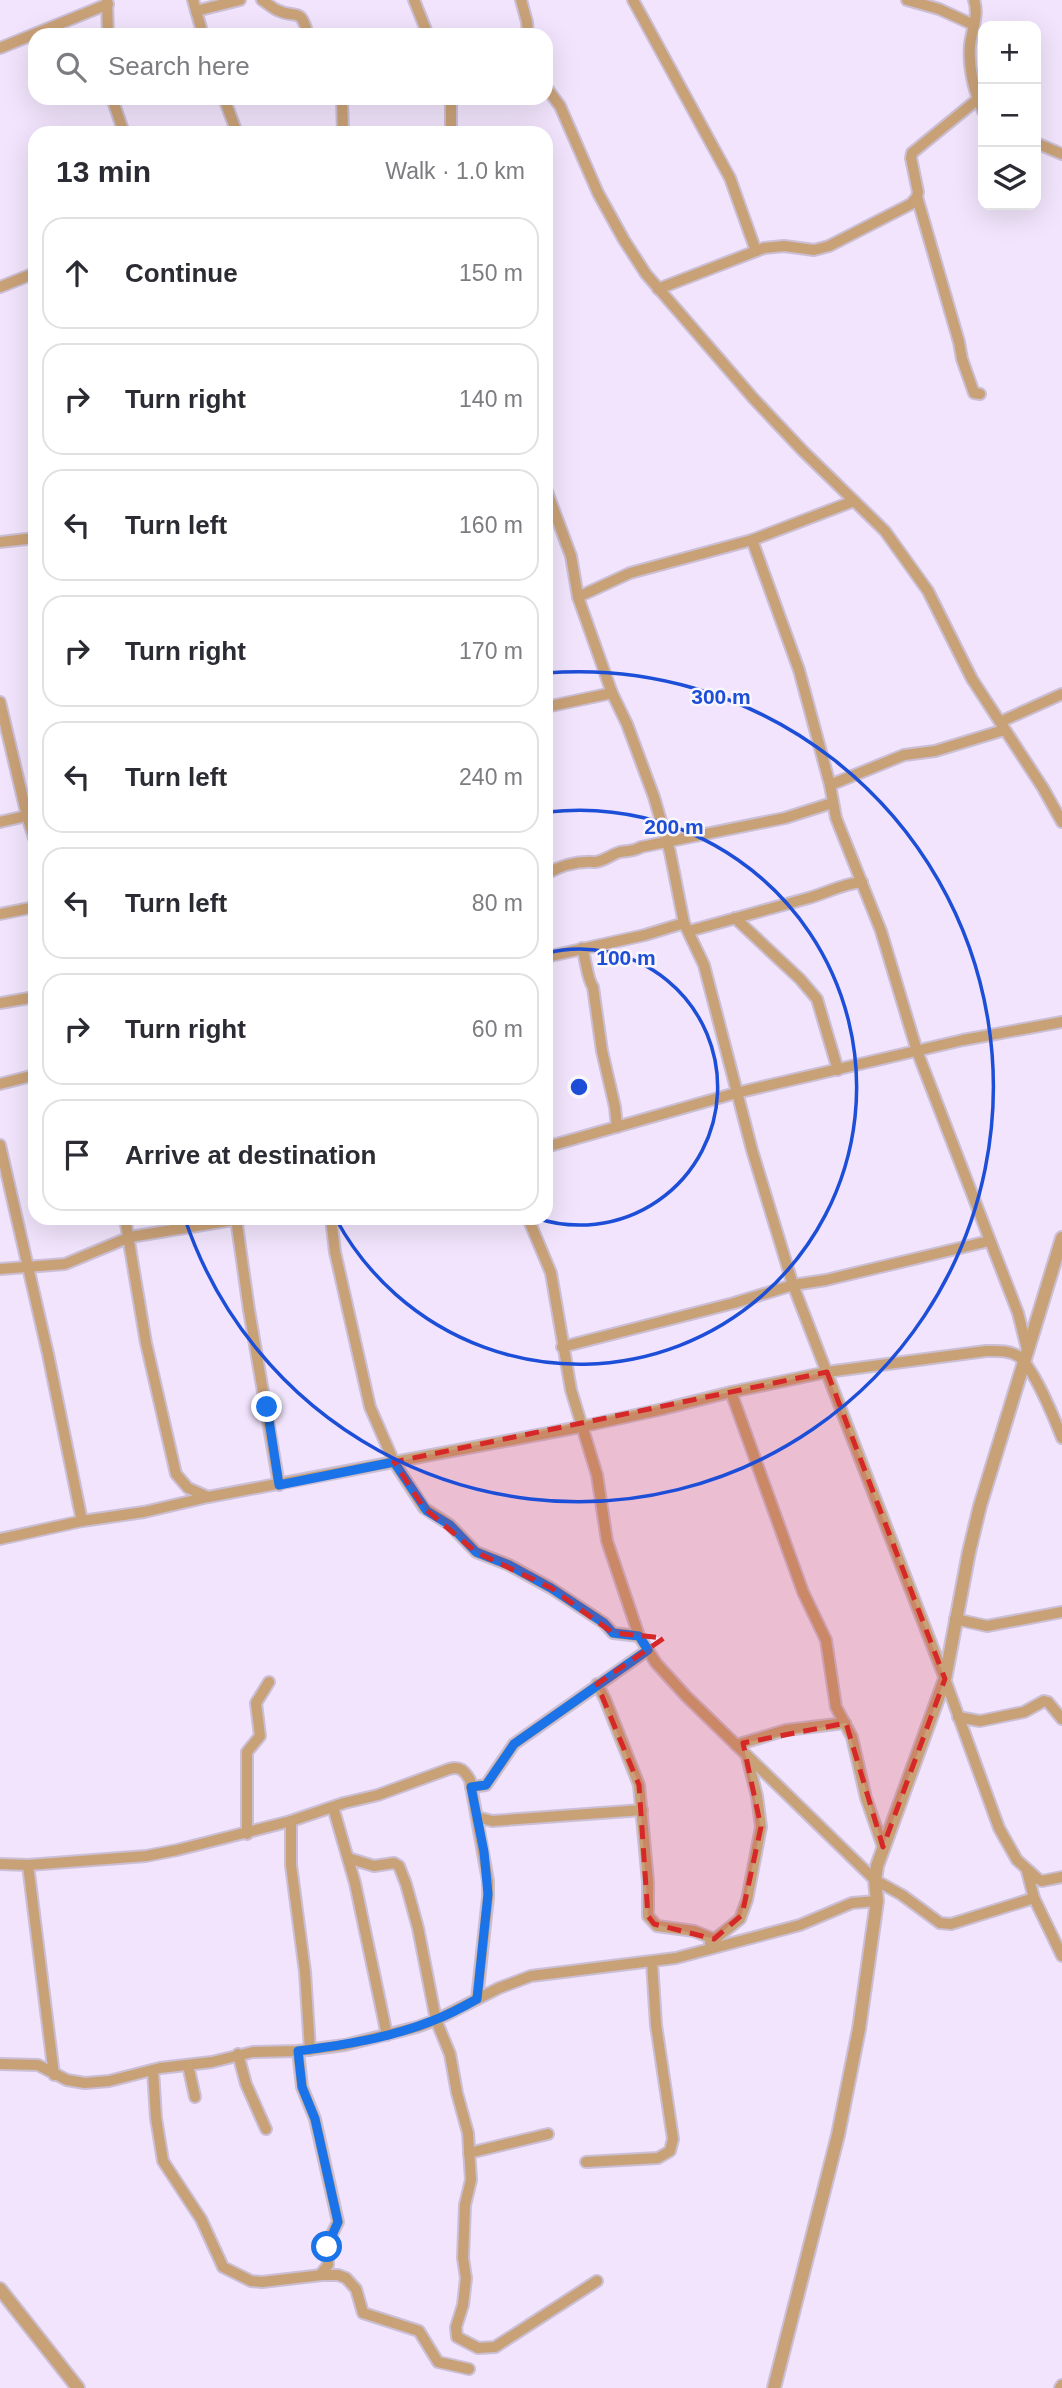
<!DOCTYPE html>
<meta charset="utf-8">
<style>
:root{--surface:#fff;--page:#f7f7f7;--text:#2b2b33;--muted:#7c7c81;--line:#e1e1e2}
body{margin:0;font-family:Helvetica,sans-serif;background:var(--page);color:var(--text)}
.controls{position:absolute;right:21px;top:21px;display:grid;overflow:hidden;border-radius:14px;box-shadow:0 7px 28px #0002}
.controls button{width:63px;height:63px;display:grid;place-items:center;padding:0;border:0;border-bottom:2px solid var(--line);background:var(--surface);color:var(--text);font:35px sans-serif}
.stop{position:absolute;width:21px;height:21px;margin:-16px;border:5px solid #1a73e8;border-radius:50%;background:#fff}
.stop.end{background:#1a73e8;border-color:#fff;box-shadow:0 2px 7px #0008}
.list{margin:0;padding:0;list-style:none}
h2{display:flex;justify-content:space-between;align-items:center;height:91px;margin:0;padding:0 28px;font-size:30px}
h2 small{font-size:23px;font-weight:400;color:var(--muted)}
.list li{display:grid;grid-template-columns:46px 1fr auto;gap:21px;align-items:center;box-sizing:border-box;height:112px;margin:0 14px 14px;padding:0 14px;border:2px solid var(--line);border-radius:21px}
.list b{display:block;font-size:26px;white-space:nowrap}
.list em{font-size:23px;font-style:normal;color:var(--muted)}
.icon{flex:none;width:38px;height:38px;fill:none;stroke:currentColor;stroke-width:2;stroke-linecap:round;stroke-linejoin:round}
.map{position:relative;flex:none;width:1062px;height:2388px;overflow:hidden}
.search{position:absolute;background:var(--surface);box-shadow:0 7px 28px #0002;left:28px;top:28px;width:525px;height:77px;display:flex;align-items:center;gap:18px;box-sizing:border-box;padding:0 24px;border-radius:21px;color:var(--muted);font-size:26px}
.panel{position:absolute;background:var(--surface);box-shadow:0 7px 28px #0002;left:28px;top:126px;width:525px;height:1099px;border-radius:21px}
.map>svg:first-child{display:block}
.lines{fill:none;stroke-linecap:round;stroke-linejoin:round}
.minor-casing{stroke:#cbbfd5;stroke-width:14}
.tertiary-casing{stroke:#cbbfd5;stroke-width:16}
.minor{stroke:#c9a177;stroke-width:10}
.tertiary{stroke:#c9a177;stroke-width:12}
.route{stroke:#1a73e8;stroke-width:9}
.marked{fill:#d62828;fill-opacity:0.2;stroke:#d62828;stroke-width:5;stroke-dasharray:14 9;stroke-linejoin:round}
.ring{fill:none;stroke:#1d4ed8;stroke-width:3.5}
.centre{fill:#1d4ed8;stroke:#f9f6fc;stroke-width:3.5}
.ring-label{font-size:21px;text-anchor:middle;font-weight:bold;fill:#1d4ed8;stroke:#f9f6fc;stroke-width:5;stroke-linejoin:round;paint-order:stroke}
</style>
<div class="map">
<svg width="1062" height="2388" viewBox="0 0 1062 2388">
<rect width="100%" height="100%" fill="#f1e4fc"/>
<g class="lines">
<g class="minor-casing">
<g id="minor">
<path d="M107,0L108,35"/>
<path d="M193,0L203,35"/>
<path d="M262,0C267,3 272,8 277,10C297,20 300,5 308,35"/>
<path d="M414,0L428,35"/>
<path d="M521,0L527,22L528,35"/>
<path d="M633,0L730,178L756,251"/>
<path d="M907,0L939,9L974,25"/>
<path d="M974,0C979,15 972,29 970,45C968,66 974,92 983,111"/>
<path d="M196,11L240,0"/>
<path d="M0,48L108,4"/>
<path d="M546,87L560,106L598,193L624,240L646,274L754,399L803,451L885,531L928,591L972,679L1043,788L1062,822"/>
<path d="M112,98L124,133"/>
<path d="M224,98L237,133"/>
<path d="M342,98L343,133"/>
<path d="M451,133V98"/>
<path d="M1036,143L1062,154"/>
<path d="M917,197L959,342L962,359L974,393L980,394"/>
<path d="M0,287L35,273"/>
<path d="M658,289L764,248L784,246L814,250L829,246L911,204L917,197L918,192L911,158L912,153L978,99"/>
<path d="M546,489L571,556L578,597L612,693L627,724L654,797L670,852L684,923L704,965L752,1150L793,1285L945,1679L999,1828L1017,1860L1038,1879L1042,1881L1062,1877"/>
<path d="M752,540L799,670L830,785L836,818L881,931L917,1051L1018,1313L1027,1349"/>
<path d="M0,542L35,538"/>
<path d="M578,597L630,573L752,540L854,501"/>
<path d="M0,702L27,816L35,841"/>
<path d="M546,707L612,693"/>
<path d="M1000,722L1062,694"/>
<path d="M830,785L904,755L935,751L1004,730"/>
<path d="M0,822L35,814"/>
<path d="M546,874C562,865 577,861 594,862C603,862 612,854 620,852C629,850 633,852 641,847L785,818L832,803"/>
<path d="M0,914L35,907"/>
<path d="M735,918L800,979L817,999L838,1070"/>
<path d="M689,931C728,920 766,910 805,899C825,894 841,884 862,882"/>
<path d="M582,948C586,959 587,979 593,987L602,1051L615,1107L617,1127"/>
<path d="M546,957L645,935L684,923"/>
<path d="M0,1003L35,997"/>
<path d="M0,1084L35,1075"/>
<path d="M0,1145L48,1354L82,1521"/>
<path d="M546,1147L736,1093L963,1040L1062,1022"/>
<path d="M125,1218L146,1343L176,1474L188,1488L208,1497"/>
<path d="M236,1218L249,1310L279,1485"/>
<path d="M331,1218L335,1252L370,1407L394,1462L424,1508L450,1525L476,1552L509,1565L551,1588L604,1623L613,1633L639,1636"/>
<path d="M528,1218L551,1273L571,1390L597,1475L607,1541L639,1636L656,1663L686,1696L875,1880L902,1895L940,1923L951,1924L1034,1898"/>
<path d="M0,1269L65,1264L130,1237L245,1218"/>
<path d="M562,1347L734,1303L793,1285L826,1280L989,1241"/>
<path d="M731,1392L803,1592L826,1640L836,1707L852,1737L866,1798L883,1847"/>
<path d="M0,1539L82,1521L144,1512L208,1497L580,1427L663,1409L731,1392L827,1372L986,1351C997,1351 1009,1350 1018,1356C1033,1366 1055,1420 1062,1438"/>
<path d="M955,1619L987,1626L1062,1612"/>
<path d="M597,1684L605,1699L639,1785L648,1882V1916L657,1926L694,1931L714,1939"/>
<path d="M958,1717L980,1721L1024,1712L1044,1701L1048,1702L1062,1719"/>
<path d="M736,1745L786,1730L845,1723"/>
<path d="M471,1787L486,1785L514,1744L648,1650"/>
<path d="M333,1807L355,1883L387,2035"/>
<path d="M477,1817L492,1821L642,1810"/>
<path d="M291,1821V1865L305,1972L310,2050"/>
<path d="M247,1834V1752L260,1736L256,1703L269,1682"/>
<path d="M348,1858L374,1866L394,1863L399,1866L406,1884L418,1928L436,2020L450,2054L457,2093L468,2133L471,2180L465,2205L463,2258L466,2278L463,2305L456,2327L457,2337L478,2348L495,2347L597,2281"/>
<path d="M0,1864L28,1865L146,1856L177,1850L291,1821L344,1803L378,1795L449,1769C460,1766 464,1770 470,1780L488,1881V1897L477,1999"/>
<path d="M28,1865L54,2075"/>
<path d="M1027,1871L1034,1898L1062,1956"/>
<path d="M710,1943L740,1919L747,1900L761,1827L757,1796L747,1757"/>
<path d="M298,2051L302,2087L315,2119L338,2222L327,2244L328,2265L320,2275"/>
<path d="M238,2054L246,2084L266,2129"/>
<path d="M0,2064L38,2065L67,2080L85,2083L109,2081L160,2068L212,2062L253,2052L298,2051L345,2045L417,2027L436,2020L499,1988L531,1976L676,1958L800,1925L852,1903L877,1901"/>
<path d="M188,2065L195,2097"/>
<path d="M153,2070L156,2118L163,2161L201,2219L223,2267L251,2281L262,2282L322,2275H338L346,2278L356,2289L363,2313L419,2331L438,2362L469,2369"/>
<path d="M469,2153L548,2134"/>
<path d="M586,2162L658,2158L670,2151L673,2139L656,2025L652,1962"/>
<path d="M1060,2388L1062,2385"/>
</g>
</g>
<g class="tertiary-casing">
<g id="tertiary">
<path d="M0,2289L78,2388"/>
<path d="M774,2388L838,2135L859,2029L877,1901L875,1880L877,1866L945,1679L969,1552L980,1506L1062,1238"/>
</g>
</g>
<use href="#minor" class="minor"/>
<use href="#tertiary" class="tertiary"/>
</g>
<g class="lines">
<path class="route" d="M267,1407L279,1485L394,1462L427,1511L450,1525L476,1552L509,1565L551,1588L604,1623L613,1633L639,1636L648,1650L514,1744L486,1785L471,1787L484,1852L488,1894L477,1999C463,2007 448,2015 432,2021C389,2038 344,2045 298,2051L302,2087L315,2119L338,2222L327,2247"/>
</g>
<path class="marked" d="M827,1372L945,1679L883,1847L846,1723L743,1743L761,1827L742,1915L714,1939L654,1924L648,1916L639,1785L597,1684L664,1638L613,1633L551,1588L476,1552L424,1508L394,1462Z"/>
<g class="ring">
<path d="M547 953A138 138 0 1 1 536 1218"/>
<path d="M548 812A277 277 0 1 1 336 1219"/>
<path d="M546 673A415 415 0 1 1 185 1219"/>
</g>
<circle cx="579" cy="1087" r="10" class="centre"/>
<g class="ring-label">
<text x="721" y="704">300 m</text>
<text x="674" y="834">200 m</text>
<text x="626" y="965">100 m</text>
</g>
</svg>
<div class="controls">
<button>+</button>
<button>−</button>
<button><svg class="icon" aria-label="layers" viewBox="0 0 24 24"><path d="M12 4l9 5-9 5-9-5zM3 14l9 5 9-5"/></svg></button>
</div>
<div class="stop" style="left:327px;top:2247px"></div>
<div class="stop end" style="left:267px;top:1407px"></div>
<div class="search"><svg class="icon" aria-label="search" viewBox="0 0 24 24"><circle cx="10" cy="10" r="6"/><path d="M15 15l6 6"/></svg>Search here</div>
<section class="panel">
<h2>13 min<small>Walk · 1.0 km</small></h2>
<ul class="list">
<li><svg class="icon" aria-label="ahead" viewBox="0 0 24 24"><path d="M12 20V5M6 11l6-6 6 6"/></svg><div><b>Continue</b></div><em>150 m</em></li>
<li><svg class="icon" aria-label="right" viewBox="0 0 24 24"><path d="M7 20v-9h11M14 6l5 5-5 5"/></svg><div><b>Turn right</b></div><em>140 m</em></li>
<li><svg class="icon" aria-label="left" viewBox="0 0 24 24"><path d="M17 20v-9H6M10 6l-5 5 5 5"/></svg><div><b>Turn left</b></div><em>160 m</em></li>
<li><svg class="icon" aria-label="right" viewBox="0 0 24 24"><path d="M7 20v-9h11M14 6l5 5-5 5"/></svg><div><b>Turn right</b></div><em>170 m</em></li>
<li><svg class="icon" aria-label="left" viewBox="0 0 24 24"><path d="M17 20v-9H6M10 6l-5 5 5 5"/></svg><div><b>Turn left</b></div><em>240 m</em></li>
<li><svg class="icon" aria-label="left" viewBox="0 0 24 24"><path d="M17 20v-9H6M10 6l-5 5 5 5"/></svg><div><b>Turn left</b></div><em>80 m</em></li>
<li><svg class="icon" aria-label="right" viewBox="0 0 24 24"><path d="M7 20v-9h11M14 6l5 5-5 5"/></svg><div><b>Turn right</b></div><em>60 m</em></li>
<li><svg class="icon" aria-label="arrive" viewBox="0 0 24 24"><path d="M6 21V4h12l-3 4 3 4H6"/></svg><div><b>Arrive at destination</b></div></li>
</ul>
</section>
</div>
